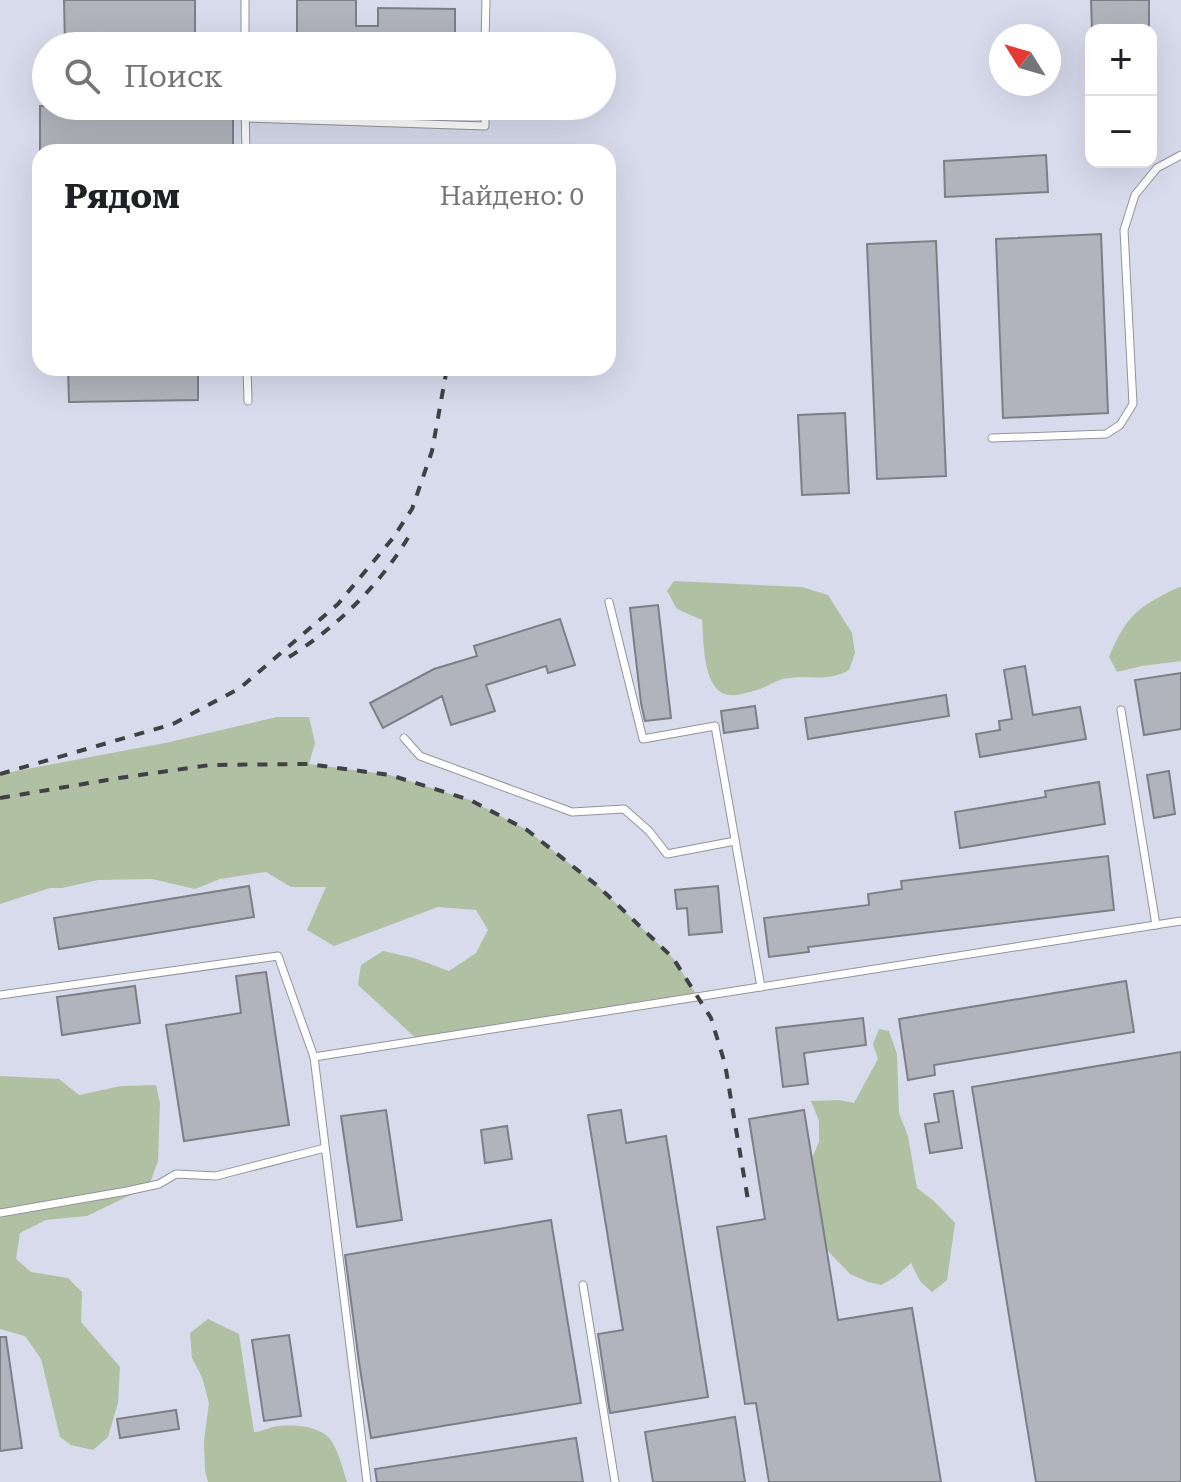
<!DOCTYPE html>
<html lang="ru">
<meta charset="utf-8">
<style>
:root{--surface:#fff;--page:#f6f6f6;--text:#202124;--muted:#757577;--line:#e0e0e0}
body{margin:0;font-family:"Roboto Serif",serif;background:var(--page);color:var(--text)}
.controls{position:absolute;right:24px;top:24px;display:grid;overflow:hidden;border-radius:16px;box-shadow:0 8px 32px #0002}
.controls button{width:72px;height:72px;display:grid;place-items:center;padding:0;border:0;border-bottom:2px solid var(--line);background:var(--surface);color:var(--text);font:40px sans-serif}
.compass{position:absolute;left:989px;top:24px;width:72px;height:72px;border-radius:50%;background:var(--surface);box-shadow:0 8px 32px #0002;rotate:307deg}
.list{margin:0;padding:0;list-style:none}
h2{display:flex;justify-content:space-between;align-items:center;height:104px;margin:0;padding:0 32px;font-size:34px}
h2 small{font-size:26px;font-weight:400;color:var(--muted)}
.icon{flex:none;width:44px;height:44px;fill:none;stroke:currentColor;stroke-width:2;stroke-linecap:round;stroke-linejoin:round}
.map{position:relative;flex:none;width:1181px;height:1482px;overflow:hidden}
.search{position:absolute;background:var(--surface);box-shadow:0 8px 32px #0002;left:32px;top:32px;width:584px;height:88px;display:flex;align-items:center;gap:20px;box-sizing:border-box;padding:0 28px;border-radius:44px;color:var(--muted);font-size:30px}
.panel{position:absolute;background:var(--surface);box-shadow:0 8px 32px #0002;left:32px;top:144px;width:584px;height:232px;border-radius:24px}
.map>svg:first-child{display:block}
.built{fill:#d8dbec;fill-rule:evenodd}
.forest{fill:#b0c0a3}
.building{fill:#b2b4bd;stroke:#7d7f87;stroke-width:2}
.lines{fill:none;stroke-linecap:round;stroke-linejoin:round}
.service-casing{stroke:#92949c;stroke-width:9}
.service{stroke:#fff;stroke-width:7}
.rail{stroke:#404145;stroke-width:4;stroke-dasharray:10 10;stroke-linecap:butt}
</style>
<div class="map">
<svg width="1181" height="1482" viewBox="0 0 1181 1482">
<rect width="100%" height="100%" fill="#e6e7f1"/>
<path class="built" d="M0,0H1181V1482H0ZM1091,30H1151V162H1091ZM1001,36H1049V84H1001ZM46,46H602V106H46ZM40,152H608V368H40Z"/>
<g class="forest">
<path d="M674,581L802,587L828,595L852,633L855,653L849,670C826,683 808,674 783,679C775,681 768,686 760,689C753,691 738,696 730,695C702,693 704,640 702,620L677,609L667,591Z"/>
<path d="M1179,587H1181V661L1142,666L1117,672L1109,657C1127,614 1138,607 1179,587Z"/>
<path d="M277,717H309L315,743L309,764L390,775L470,800L527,830L599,887L673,958L698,997L419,1041L358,985L361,965L383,951L414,958L449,971L476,953L488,930L476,910L438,907L334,946L307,930L326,887H291L266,872L220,879L195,889L152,879L98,880L62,888H50L0,904V774L165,743Z"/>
<path d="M879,1029L889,1031L897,1054L899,1113L908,1136L917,1188L935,1202L955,1223L947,1280L932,1292L920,1281L911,1263L895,1277L881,1285L868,1282L850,1274L827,1250L812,1158L819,1142V1121L811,1101L839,1100L854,1103L878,1059L873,1044Z"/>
<path d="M0,1076L59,1079L79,1095L121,1086L156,1085L160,1103L158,1161L149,1186L87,1216L46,1220L20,1233L16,1259L31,1272L68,1278L82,1292L81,1322L120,1367L118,1403L108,1437L93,1450L71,1445L60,1437L41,1359L25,1336L0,1329Z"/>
<path d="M208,1319L239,1334L254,1432C262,1432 270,1427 278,1426C293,1425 314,1425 327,1436C337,1444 343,1470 347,1482H208L205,1471L204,1441L209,1403L202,1377L192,1358L190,1333Z"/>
</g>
<g class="building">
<path d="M64,0H195V46H65Z"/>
<path d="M297,0H356V26H378V8L455,9V46H297Z"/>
<path d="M1091,0H1149V30H1092Z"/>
<rect x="40" y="106" width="193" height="46"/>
<path d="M1046,155L1048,192L945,197L944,161Z"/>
<path d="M1101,234L1108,413L1003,418L996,239Z"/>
<path d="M936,241L946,476L877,479L867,244Z"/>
<path d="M68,368H198V400L69,402Z"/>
<path d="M845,413L849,493L802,495L798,415Z"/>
<path d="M658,605L671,718L645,721L641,703L630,608Z"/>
<path d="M560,619L575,665L548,673L546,666L486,685L495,711L451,725L442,696L383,728L370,703L434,669L477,656L474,646Z"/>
<path d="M1025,666L1033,715L1080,707L1086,739L980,757L976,734L1000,730L999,721L1012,719L1004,670Z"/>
<path d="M1181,673V729L1144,735L1135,680Z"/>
<path d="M946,695L949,716L808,739L805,718Z"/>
<path d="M755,706L758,728L724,733L721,711Z"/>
<path d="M1169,771L1175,814L1154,818L1147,775Z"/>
<path d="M1099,782L1105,824L960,848L955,812L1046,797L1045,791Z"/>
<path d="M1108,856L1114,910L808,947L809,952L769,957L764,918L869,905L868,894L902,889L901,881Z"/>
<path d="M249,886L254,917L59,949L54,918Z"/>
<path d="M718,886L722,932L689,935L687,908L677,909L675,890Z"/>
<path d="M266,972L289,1125L184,1141L166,1025L241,1013L236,976Z"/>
<path d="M1126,981L1134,1032L934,1065L935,1075L908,1080L899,1019Z"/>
<path d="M135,986L140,1023L62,1035L57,997Z"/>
<path d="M863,1018L866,1045L804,1053L808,1084L783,1087L776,1028Z"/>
<path d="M1181,1052V1482H1036L972,1087Z"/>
<path d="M953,1091L962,1148L930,1153L925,1124L939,1122L934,1094Z"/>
<path d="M386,1110L402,1220L357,1227L341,1116Z"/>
<path d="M621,1110L626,1143L666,1136L708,1397L610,1413L598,1334L623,1330L588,1115Z"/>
<path d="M804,1110L838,1320L912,1308L941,1482H769L756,1403L745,1404L717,1227L765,1219L749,1119Z"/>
<path d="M507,1126L512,1159L485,1163L481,1130Z"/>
<path d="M551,1220L581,1403L371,1438L359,1362L345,1255Z"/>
<path d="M289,1335L301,1416L264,1421L252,1340Z"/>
<path d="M0,1337H6L22,1448L0,1451Z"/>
<path d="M176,1410L179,1429L120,1438L117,1419Z"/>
<path d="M735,1417L745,1482H653L645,1432Z"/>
<path d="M576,1438L583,1482H377L375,1469Z"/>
</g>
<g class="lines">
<g class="service-casing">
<g id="service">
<path d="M245,0V46"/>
<path d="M485,46L486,0"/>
<path d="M245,106L246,152"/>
<path d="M245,118L485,126V106"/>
<path d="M247,368L248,401"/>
<path d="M992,438L1106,434L1120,425L1133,404L1124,230L1135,195L1157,168L1181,155"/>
<path d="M609,602L643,739L715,726L761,987"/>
<path d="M1121,710L1156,925"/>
<path d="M404,738L420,756L572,812L624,809L649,831L667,854L735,841"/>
<path d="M0,995L278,956L314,1057L1181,921"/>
<path d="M314,1057L367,1482"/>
<path d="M0,1213L127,1191L159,1184L176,1174L216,1176L325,1148"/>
<path d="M583,1285L615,1482"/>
</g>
</g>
<use href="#service" class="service"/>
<g class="rail">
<path d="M289,657C337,627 380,585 409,536"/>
<path d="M0,774L173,724L240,688L338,604L393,538L412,509L432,451L447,368"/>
<path d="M0,798L119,778L210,765L308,764L390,775L470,800L527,830L599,887L673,958L711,1018L725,1064L749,1206"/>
</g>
</g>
</svg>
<div class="controls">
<button>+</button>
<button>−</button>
</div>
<svg class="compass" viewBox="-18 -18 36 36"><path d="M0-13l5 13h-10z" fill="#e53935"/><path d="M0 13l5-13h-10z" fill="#757577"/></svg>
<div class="search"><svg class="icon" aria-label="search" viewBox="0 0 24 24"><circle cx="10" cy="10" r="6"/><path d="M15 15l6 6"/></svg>Поиск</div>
<section class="panel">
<h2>Рядом<small>Найдено: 0</small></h2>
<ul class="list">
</ul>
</section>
</div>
